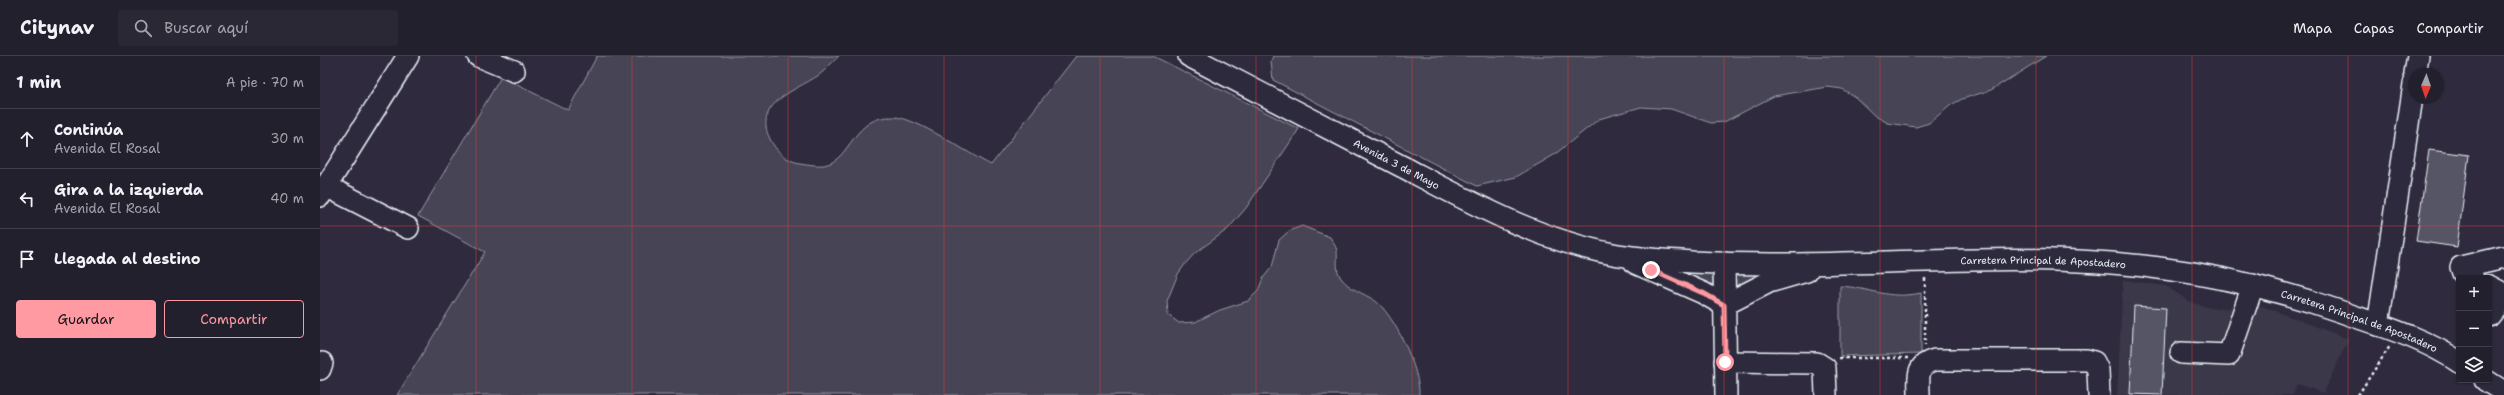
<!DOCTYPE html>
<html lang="es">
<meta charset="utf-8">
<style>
:root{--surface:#23202e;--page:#2b2836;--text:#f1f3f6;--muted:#a3a3aa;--line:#403e4a;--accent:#ff9aa2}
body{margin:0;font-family:"Shantell Sans",sans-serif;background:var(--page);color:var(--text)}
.controls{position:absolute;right:12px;bottom:12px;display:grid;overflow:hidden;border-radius:4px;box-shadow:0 1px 3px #0004}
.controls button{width:36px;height:36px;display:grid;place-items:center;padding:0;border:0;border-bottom:1px solid var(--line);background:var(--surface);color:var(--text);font:20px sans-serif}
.compass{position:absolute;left:2088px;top:12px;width:36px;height:36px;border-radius:50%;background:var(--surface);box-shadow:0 1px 3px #0004;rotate:182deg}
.stop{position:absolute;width:12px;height:12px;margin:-9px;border:3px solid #ff9aa2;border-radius:50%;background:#fff}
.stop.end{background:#ff9aa2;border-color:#fff;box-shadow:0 1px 4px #0008}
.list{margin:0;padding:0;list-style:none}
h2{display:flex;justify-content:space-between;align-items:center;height:52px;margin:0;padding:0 16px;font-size:17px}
h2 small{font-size:13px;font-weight:400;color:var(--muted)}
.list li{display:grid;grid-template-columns:26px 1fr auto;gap:12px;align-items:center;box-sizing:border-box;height:60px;padding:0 16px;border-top:1px solid var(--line)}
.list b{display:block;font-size:15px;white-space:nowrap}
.list p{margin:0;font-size:13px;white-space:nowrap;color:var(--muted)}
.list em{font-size:13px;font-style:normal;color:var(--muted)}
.actions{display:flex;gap:8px;padding:12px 16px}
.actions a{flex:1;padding:9px 0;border:1px solid var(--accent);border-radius:4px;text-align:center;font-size:14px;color:var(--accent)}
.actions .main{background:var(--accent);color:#111}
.icon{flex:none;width:22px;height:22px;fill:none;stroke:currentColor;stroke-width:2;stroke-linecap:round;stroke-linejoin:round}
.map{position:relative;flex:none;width:2184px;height:339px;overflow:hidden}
header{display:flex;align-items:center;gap:24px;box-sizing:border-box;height:56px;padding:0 20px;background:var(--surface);border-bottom:1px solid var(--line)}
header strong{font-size:19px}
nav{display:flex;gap:22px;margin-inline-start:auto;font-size:14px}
.search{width:280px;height:36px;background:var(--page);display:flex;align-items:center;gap:10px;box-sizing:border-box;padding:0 14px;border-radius:4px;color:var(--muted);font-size:15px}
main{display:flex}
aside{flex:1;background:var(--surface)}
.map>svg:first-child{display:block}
.built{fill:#3b3749}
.green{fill:#464455;stroke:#979aa6}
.building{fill:#575565;stroke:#e8f1f8}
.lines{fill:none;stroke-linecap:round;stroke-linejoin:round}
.minor-casing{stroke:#e8f1f8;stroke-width:24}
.path{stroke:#e8f1f8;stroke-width:2.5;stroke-dasharray:3 3;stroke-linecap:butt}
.minor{stroke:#2f2a3d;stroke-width:21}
.route{stroke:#ff9aa2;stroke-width:5}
.grid{fill:none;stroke:#d83c3d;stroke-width:1;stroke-opacity:0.55}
.labels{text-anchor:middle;stroke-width:4;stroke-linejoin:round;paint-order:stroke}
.street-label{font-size:10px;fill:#e8f1f8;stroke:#2f2a3d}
</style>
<header>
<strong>Citynav</strong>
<div class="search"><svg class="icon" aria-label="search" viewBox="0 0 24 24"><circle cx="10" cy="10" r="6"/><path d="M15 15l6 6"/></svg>Buscar aquí</div>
<nav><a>Mapa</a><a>Capas</a><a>Compartir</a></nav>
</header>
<main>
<aside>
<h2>1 min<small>A pie · 70 m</small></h2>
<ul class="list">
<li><svg class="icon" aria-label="ahead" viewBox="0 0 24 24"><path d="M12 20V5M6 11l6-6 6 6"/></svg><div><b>Continúa</b><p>Avenida El Rosal</p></div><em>30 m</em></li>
<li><svg class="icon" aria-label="left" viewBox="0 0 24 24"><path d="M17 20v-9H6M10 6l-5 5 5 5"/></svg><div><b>Gira a la izquierda</b><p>Avenida El Rosal</p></div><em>40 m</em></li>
<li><svg class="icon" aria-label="arrive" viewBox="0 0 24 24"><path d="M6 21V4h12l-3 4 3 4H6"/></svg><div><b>Llegada al destino</b></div></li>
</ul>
<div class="actions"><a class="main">Guardar</a><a>Compartir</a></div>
</aside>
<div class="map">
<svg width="2184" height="339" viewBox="0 0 2184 339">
<rect width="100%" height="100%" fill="#2f2a3d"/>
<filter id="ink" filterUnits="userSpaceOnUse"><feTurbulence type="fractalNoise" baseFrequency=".025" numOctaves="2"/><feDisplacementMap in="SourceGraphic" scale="8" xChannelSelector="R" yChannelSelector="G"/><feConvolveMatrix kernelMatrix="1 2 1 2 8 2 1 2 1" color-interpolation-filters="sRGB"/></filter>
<g filter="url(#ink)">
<path class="built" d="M1803,224L1846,230L1872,247L1896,253L1908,252L1917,244L1923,243L2029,283L2003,337L1977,328L1973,339H1797Z"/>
<g class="green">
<path d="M277,0H519C512,6 506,14 499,19C477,34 432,47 450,83C456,95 466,105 480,107C487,108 497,110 504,109C532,104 532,59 574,61C595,61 649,98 671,109L756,0H833L979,73L926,152L908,173L875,197L866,207L858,218L847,245L848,259L859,267L875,266L900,254L928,245L938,235L943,222L952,211L959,184L969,175L982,170L1010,181C1012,185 1016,190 1017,195C1018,204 1015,214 1021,222C1029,233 1043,237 1054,244C1074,257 1101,316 1099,339H77L165,196L98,160L181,21L248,54Z"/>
<path d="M953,0H1726L1671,34L1642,43L1631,49L1609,67L1596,71L1568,67L1555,60L1535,41L1522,33L1508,31L1454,40L1404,66L1391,67L1351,53L1321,51L1279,63L1234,99L1196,121L1157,130L953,24L951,5Z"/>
<path d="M1343,214L1396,216V235Z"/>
<path d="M1415,215L1454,216L1414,236Z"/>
<path d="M1520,230C1552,232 1567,244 1601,237V298L1520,300Z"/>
</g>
<g class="building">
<path d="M2109,94L2149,99L2137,191L2096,185Z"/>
<path d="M1814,250L1846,252L1842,339L1810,338Z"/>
</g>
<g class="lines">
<g class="minor-casing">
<g id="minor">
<path d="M158,0L194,15"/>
<path id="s1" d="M869,0C941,37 1012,74 1083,111C1150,146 1218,184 1293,198C1319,203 1346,204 1372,206C1466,211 1560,205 1654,204C1783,201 1893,211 2016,254C2058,269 2102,281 2139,306"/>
<path d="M2095,18L2098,0"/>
<path d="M6,130L88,172"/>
<path d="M0,140L88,0"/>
<path d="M1315,207L1383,237L1404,249L1449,226L1487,215"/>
<path d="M1404,207L1406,339"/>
<path d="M2153,222L2143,217L2141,211L2184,201"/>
<path d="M2169,230L2184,238"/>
<path d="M2169,260L2184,242"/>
<path d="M2058,269L2094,28"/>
<path d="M1861,297L1909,299L1933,229"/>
<path d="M1405,306L1497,307L1505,312L1506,339"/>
<path d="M0,313L2,307"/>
<path d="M2165,324L2184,336"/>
<path d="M1599,339C1599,321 1595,309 1615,304H1767L1774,306L1778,314L1779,339"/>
</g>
</g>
<g class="path">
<path d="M1605,222V289"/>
<path d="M1519,302H1588"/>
<path d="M2038,339L2070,290"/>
</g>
<use href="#minor" class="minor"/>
</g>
</g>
<g class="lines" filter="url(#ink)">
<path class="route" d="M1331,214L1383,237L1404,249L1405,306"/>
</g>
<path class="grid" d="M156,0V339M312,0V339M468,0V339M624,0V339M780,0V339M936,0V339M1092,0V339M1248,0V339M1404,0V339M1560,0V339M1716,0V339M1872,0V339M2028,0V339M0,170H2184"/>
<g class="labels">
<g class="street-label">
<text dy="4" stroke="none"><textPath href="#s1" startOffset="234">Avenida 3 de Mayo</textPath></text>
<text dy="4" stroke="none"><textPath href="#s1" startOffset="900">Carretera Principal de Apostadero</textPath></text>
<text dy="4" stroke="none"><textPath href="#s1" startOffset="1224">Carretera Principal de Apostadero</textPath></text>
</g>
</g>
</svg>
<div class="controls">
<button>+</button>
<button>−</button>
<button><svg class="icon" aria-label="layers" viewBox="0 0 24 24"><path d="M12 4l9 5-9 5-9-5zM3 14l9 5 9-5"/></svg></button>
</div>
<svg class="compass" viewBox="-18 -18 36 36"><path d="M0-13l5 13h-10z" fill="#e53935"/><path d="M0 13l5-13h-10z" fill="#a3a3aa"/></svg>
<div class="stop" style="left:1405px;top:306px"></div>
<div class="stop end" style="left:1331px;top:214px"></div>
</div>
</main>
